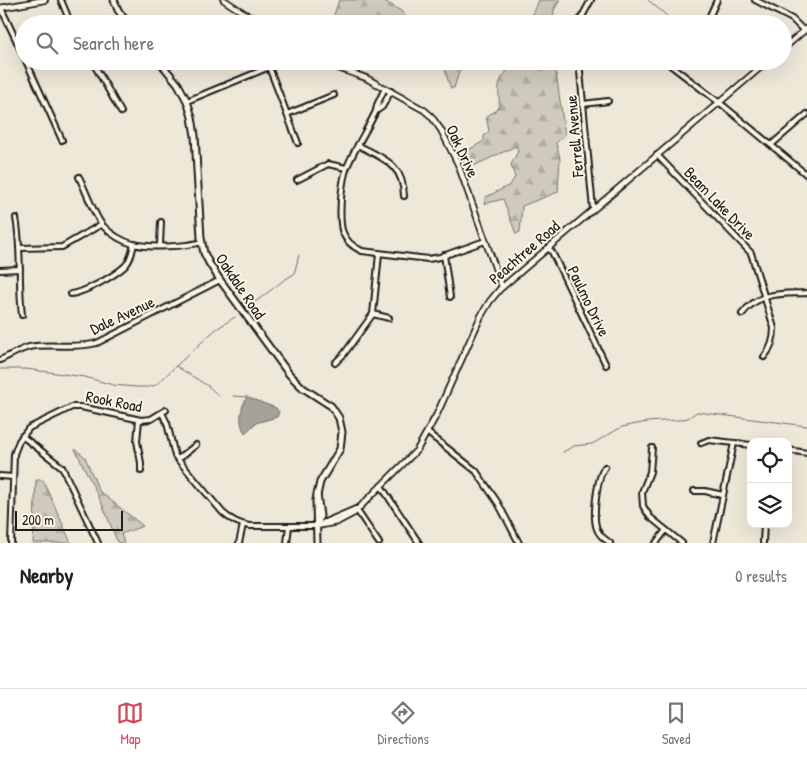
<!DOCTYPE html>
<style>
:root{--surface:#fff;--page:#f2f2f2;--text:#222;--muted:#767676;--line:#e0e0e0;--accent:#d1495b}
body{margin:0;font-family:"Patrick Hand",sans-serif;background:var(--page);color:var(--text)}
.controls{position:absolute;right:15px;bottom:15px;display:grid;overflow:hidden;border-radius:10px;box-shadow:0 5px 20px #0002}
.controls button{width:45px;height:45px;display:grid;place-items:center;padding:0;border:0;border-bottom:1px solid var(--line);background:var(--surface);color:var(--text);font:25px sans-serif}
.scale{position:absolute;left:15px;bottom:12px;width:108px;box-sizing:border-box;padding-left:5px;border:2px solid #1c1c1c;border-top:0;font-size:14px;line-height:18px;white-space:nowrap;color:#1c1c1c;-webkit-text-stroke:4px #fcf5e5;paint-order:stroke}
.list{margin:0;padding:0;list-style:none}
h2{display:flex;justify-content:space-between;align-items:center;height:65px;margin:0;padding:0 20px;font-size:21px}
h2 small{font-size:16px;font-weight:400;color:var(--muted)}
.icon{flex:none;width:28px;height:28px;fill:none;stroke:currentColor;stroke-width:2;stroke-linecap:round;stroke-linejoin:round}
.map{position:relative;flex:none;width:807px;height:543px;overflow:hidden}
.search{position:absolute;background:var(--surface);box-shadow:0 5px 20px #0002;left:15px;right:15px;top:15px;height:55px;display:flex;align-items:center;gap:12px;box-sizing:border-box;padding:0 18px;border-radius:28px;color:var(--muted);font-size:19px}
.sheet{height:145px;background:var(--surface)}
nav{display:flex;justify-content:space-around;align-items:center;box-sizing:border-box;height:70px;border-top:1px solid var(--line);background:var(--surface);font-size:14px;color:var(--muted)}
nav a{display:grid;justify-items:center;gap:2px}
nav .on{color:var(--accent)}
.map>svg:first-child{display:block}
.forest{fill:url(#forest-firs);stroke:#76736c}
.water{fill:#a7a299;stroke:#6f6c67}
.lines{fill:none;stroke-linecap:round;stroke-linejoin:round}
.stream{stroke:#6f6c67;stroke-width:1}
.minor-casing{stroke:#1c1c1c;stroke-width:8}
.tertiary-casing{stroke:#1c1c1c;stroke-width:8}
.secondary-casing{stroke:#1c1c1c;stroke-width:9}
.minor{stroke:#fcf5e5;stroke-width:4}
.tertiary{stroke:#fcf5e5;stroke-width:4.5}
.secondary{stroke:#fcf5e5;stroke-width:5}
.labels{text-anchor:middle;stroke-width:4;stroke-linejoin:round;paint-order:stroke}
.street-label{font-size:16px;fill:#1c1c1c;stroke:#fcf5e5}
</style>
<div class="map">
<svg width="807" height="543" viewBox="0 0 807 543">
<defs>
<pattern id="forest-firs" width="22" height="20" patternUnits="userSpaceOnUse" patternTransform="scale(1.25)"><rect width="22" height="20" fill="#cfcabd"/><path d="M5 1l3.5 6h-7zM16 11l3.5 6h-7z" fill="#b1ada2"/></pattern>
</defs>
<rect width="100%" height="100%" fill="#eee8d9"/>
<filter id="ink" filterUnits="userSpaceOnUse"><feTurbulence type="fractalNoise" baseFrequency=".02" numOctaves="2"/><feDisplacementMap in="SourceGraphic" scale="10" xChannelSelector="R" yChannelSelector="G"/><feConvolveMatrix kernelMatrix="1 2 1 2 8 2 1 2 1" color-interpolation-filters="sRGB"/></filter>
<g filter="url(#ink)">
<g class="forest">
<path d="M339,0H383L401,11L406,17L409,24H331Z"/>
<path d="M539,0H560L554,10L553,20L550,24H529Z"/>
<path d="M441,61H464L459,72L454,88H451C446,79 447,70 441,61Z"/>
<path d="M506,61H541L555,66L565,135L556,143L560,158L558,192L522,206L520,232L516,234L503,199L484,204L486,197L510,185L515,177L511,165L518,151L516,146L467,169L463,159L470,149L484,141V136L489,131L486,116L494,112L499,106C500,92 495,84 506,73Z"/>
<path d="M75,449L85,457L99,491L143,526L121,534L124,543H118L102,504Z"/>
<path d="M36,480H43L71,543H33Z"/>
</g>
<path class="water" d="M247,397L276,408L279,412L277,417L256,423L245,433C238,423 240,408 247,397Z"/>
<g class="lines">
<g class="stream">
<path d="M648,0L668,17L680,24"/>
<path d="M250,306L284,280L294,274L299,255"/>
<path d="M176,366L215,330L235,317"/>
<path d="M0,369H26L85,377L113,385L136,387H149L156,385L176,366L208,386L219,396"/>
<path d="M233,396L247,397"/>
<path d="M563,452L574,446L592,444L622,427L647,422L678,420L688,418L697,412L807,426"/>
</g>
<g class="minor-casing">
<g id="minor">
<path d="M61,0L71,24"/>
<path d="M755,0L792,19L804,31"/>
<path d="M1,8L24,57"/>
<path d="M578,24L591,0"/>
<path d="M706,24L717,0"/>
<path d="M26,61L62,140"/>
<path d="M92,61L121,112"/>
<path d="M579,61L593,209"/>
<path d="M665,61L725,107L807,175"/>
<path d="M747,61L750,64"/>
<path d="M269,67L298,143"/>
<path d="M385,88L377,105L376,111L382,107L391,91"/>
<path d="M187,101L284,61"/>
<path d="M583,104L608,101"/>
<path d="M376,111C367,130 355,148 347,167C343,177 342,188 341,198C340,221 337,240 362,251L428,259L440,257L485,241"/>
<path d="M287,114L334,95"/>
<path d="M358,145C383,159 403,163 404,196"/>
<path d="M771,145L807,114"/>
<path d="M657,155L751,253L774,328C774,339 772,348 764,357"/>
<path d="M79,177C85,189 95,217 103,226C111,234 122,241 133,244C150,248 185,247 202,242"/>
<path d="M297,180L328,164L346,168"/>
<path d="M16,218C22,250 18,283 22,315"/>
<path d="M160,245L161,222"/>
<path d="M19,248L62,247L102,224"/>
<path d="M548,248L552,252L606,365"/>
<path d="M444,255L450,297"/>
<path d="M0,270L20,269"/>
<path d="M71,294C86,292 114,276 125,266C131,260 132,252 134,244"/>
<path d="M373,314L389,318"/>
<path d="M742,314C760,291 780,294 807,293"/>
<path d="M0,360C9,356 19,350 29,347C52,343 75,349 97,343L220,280"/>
<path d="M335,363L344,354L373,314L379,254"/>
<path d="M162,413L167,423L175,456L223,513C231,520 239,524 249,526H317"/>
<path d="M139,420L137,441L141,463V471"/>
<path d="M428,433L476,471L498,503L519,543"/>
<path d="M22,436L62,467L98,543"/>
<path d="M701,443L709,440L751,445"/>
<path d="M652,448L650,472L642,492L643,506L650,517L682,543"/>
<path d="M788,450L807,453"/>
<path d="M178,459L196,445"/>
<path d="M605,467C597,477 592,517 597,529C599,536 605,539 610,543"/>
<path d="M0,476L13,477"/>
<path d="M381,486L419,543"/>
<path d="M694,491H705L723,495"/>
<path d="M356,509L379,543"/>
<path d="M11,543L14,454L19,441L29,428L72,407H81L141,420L151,419L166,410"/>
<path d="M239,543L243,525"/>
<path d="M287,543L289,526"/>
<path d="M656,543L666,530"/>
<path d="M713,543L734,443"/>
<path d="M763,543L764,524"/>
</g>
</g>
<g class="tertiary-casing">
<g id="tertiary">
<path d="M224,0L261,24"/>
<path d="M0,8L45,0"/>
<path d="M783,49L807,28"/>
<path d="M319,61L366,78L424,110L431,116L441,130L458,164L502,287"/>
<path d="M323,523L356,509"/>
<path d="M317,526L337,522L354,513L417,450L437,414L481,316L490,301L500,289L768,61"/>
</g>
</g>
<g class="secondary-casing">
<g id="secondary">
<path d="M114,0L118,10L128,24"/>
<path d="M159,61L178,84L187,101L192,117L195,136L201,238L204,253L209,263L220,280L289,374L303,388L331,406L339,418L342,432L340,449L320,482L316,500L317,543"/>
<path d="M317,494L320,516L318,523"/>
</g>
</g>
<use href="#minor" class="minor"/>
<use href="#tertiary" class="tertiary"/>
<use href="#secondary" class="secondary"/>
</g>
</g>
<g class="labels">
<g class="street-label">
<text transform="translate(574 136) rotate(-95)" y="6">Ferrell Avenue</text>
<text transform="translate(463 151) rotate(65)" y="6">Oak Drive</text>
<text transform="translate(720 203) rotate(46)" y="6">Beam Lake Drive</text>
<text transform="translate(524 252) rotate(-41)" y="6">Peachtree Road</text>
<text transform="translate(241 286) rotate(56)" y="6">Oakdale Road</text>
<text transform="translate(589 301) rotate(64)" y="6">Paulmo Drive</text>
<text transform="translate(122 315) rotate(-25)" y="6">Dale Avenue</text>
<text transform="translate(114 401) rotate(11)" y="6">Rook Road</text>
</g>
</g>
</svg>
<div class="controls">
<button><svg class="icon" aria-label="locate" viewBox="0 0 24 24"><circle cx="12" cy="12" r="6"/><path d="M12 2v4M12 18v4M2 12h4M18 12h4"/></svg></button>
<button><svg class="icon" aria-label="layers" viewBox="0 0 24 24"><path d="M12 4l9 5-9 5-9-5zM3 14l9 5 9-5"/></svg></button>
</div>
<div class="scale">200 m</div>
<div class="search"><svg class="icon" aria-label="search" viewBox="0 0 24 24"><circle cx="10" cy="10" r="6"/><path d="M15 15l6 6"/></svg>Search here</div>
</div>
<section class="sheet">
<h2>Nearby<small>0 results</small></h2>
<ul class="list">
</ul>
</section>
<nav>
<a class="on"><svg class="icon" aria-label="map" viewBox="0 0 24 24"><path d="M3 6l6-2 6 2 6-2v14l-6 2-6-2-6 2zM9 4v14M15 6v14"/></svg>Map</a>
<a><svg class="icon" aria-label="directions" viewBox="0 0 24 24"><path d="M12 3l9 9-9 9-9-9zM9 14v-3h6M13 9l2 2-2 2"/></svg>Directions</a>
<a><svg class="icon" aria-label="saved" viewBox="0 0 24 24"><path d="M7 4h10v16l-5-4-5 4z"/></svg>Saved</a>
</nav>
